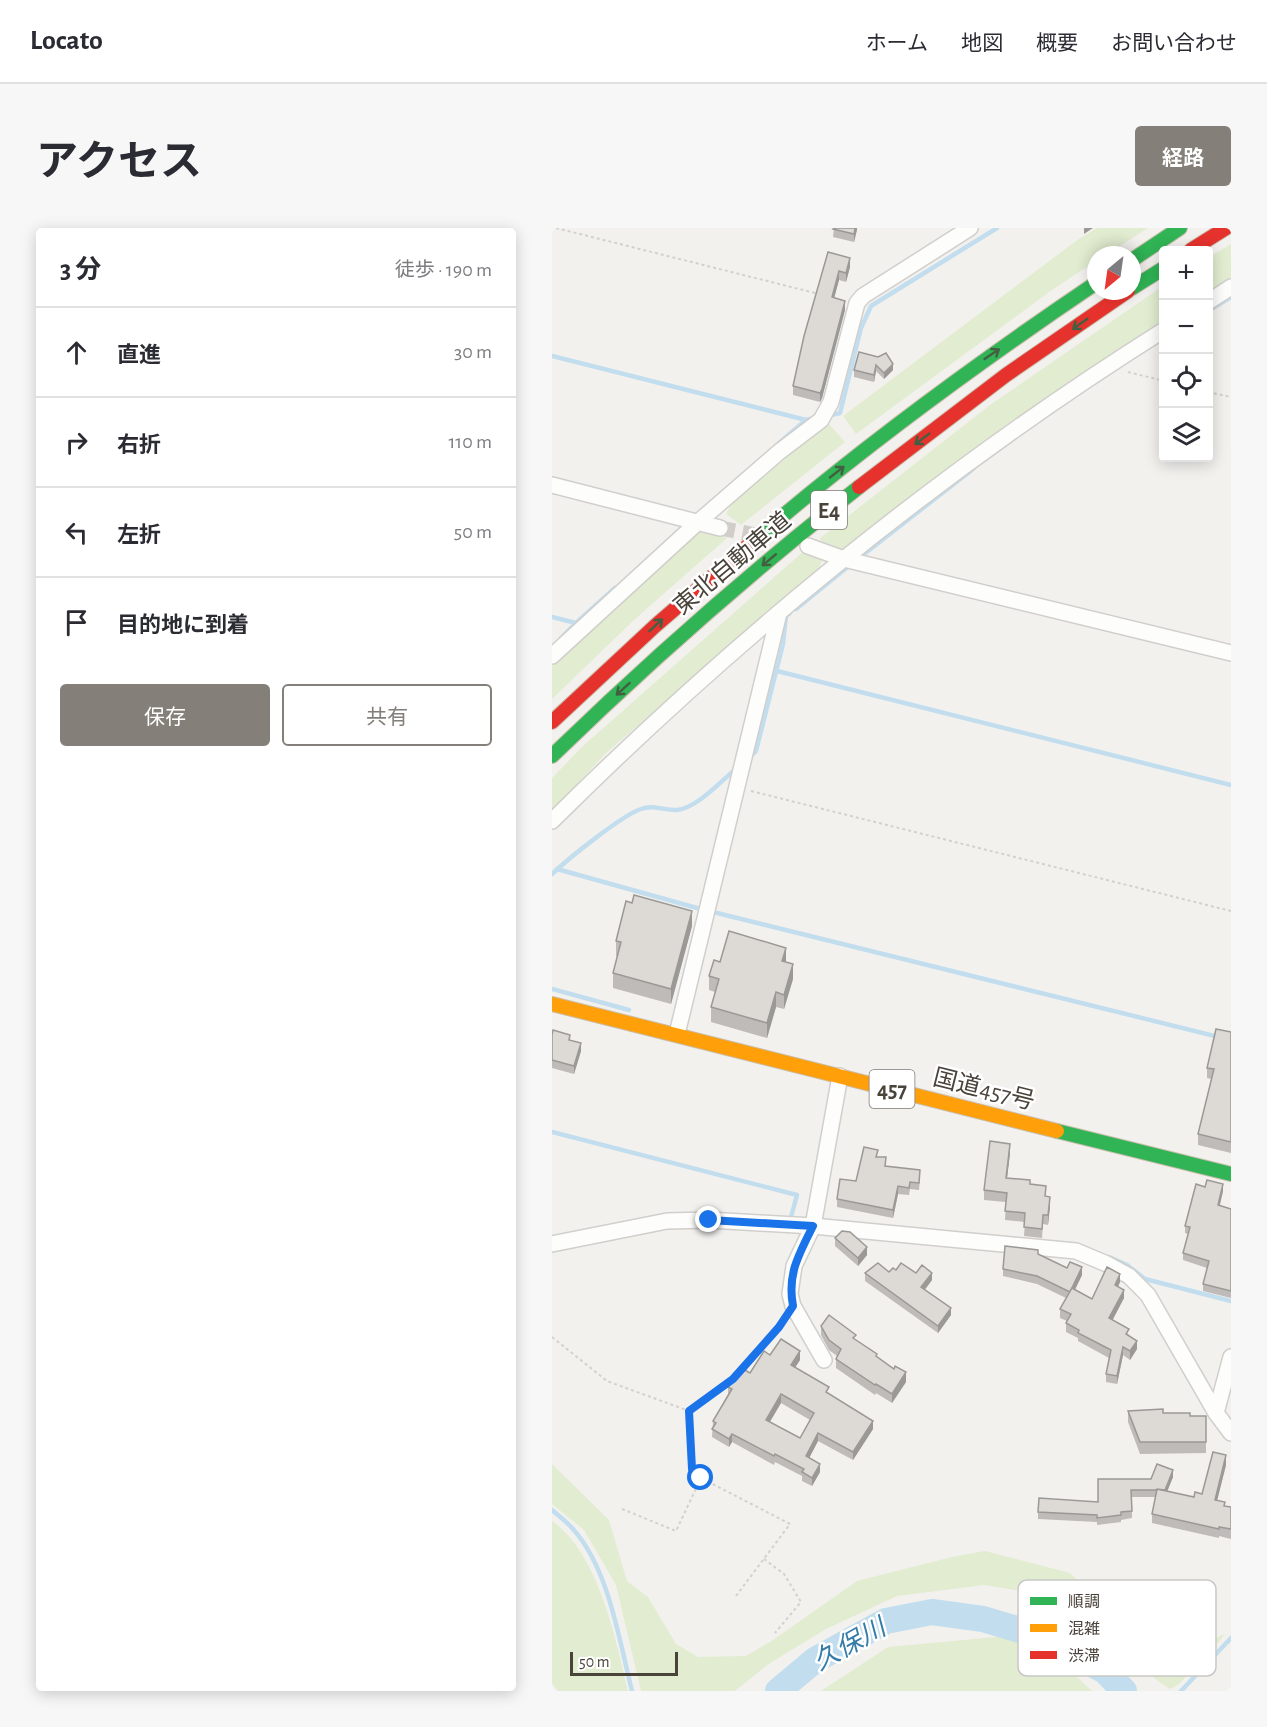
<!DOCTYPE html>
<html lang="ja">
<meta charset="utf-8">
<style>
:root{--surface:#fff;--page:#f7f7f7;--text:#2b2b33;--muted:#7c7c81;--line:#e1e1e2;--accent:#848079}
body{margin:0;font-family:"Alegreya Sans","Noto Sans JP",sans-serif;background:var(--page);color:var(--text)}
.controls{position:absolute;right:18px;top:18px;display:grid;overflow:hidden;border-radius:6px;box-shadow:0 3px 15px #0003}
.controls button{width:54px;height:54px;display:grid;place-items:center;padding:0;border:0;border-bottom:2px solid var(--line);background:var(--surface);color:var(--text);font:30px sans-serif}
.compass{position:absolute;left:535px;top:18px;width:54px;height:54px;border-radius:50%;background:var(--surface);box-shadow:0 3px 15px #0003;rotate:209deg}
.scale{position:absolute;left:18px;bottom:15px;width:108px;box-sizing:border-box;padding-left:6px;border:3px solid #49433a;border-top:0;font-size:16px;line-height:21px;white-space:nowrap;color:#49433a;-webkit-text-stroke:4px #fff;paint-order:stroke}
.stop{position:absolute;width:18px;height:18px;margin:-14px;border:4px solid #1a73e8;border-radius:50%;background:#fff}
.stop.end{background:#1a73e8;border-color:#fff;box-shadow:0 2px 6px #0008}
.list{margin:0;padding:0;list-style:none}
h2{display:flex;justify-content:space-between;align-items:center;height:78px;margin:0;padding:0 24px;font-size:26px}
h2 small{font-size:20px;font-weight:400;color:var(--muted)}
.list li{display:grid;grid-template-columns:39px 1fr auto;gap:18px;align-items:center;box-sizing:border-box;height:90px;padding:0 24px;border-top:2px solid var(--line)}
.list b{display:block;font-size:22px;white-space:nowrap}
.list em{font-size:20px;font-style:normal;color:var(--muted)}
.actions{display:flex;gap:12px;padding:18px 24px}
.actions a{flex:1;padding:14px 0;border:2px solid var(--accent);border-radius:6px;text-align:center;font-size:21px;color:var(--accent)}
.actions .main{background:var(--accent);color:#fff}
.icon{flex:none;width:33px;height:33px;fill:none;stroke:currentColor;stroke-width:2;stroke-linecap:round;stroke-linejoin:round}
.map{position:relative;flex:none;width:679px;height:1463px;overflow:hidden;border-radius:6px}
header{display:flex;align-items:center;gap:36px;box-sizing:border-box;height:84px;padding:0 30px;background:var(--surface);border-bottom:2px solid var(--line)}
header strong{font-size:28px}
nav{display:flex;gap:33px;margin-inline-start:auto;font-size:21px}
.intro{display:flex;align-items:center;justify-content:space-between;box-sizing:border-box;height:144px;padding:0 36px}
h1{margin:0;font-size:42px}
.button{padding:15px 27px;border-radius:6px;background:var(--accent);color:#fff;font-size:21px;font-weight:700}
main{display:flex;gap:36px;padding:0 36px}
aside{flex:1;background:var(--surface);border-radius:6px;box-shadow:0 3px 15px #0003}
.map>svg:first-child{display:block}
.green{fill:#e1ecd0}
.lines{fill:none;stroke-linecap:round;stroke-linejoin:round}
.stream{stroke:#c2ddee;stroke-width:4.5}
.river{stroke:#c2ddee;stroke-width:26}
.street-tunnel{stroke:#d1ceca;stroke-width:15;stroke-dasharray:15 8;stroke-linecap:butt}
.street-casing{stroke:#d1cfcc;stroke-width:18}
.fast-casing{stroke:#c9bdab;stroke-width:16}
.slow-casing{stroke:#c9bdab;stroke-width:16}
.jam-casing{stroke:#c9bdab;stroke-width:16}
.path{stroke:#d3d1cc;stroke-width:2;stroke-dasharray:3 3;stroke-linecap:butt}
.street{stroke:#fdfdfc;stroke-width:15}
.fast{stroke:#30b455;stroke-width:14}
.slow{stroke:#ff9f0a;stroke-width:14}
.jam{stroke:#e5322d;stroke-width:14}
.wall{fill:#bebbb8;fill-rule:evenodd}
.shaded-wall{fill:#9b9996}
.building{fill:#dddad6;stroke:#9b9996;stroke-width:1.5;fill-rule:evenodd}
.oneway{stroke:#435f41}
.route{stroke:#1a73e8;stroke-width:8}
.labels{text-anchor:middle;stroke-width:5;stroke-linejoin:round;paint-order:stroke}
.shield{fill:#fff;stroke:#807b75;stroke-width:1.5}
.shield-label{font-size:22px;font-weight:bold;fill:#49433a}
.street-label{font-size:24px;fill:#49433a;stroke:#fff}
.water-label{font-size:26px;font-style:italic;fill:#357ca9;stroke:#fff}
.key{fill:#fff;stroke:#c8c7c4;stroke-width:1.5}
.key-label{font-size:16px;fill:#49433a}
</style>
<header>
<strong>Locato</strong>
<nav><a>ホーム</a><a>地図</a><a>概要</a><a>お問い合わせ</a></nav>
</header>
<div class="intro"><h1>アクセス</h1><a class="button">経路</a></div>
<main>
<aside>
<h2>3 分<small>徒歩 · 190 m</small></h2>
<ul class="list">
<li><svg class="icon" aria-label="ahead" viewBox="0 0 24 24"><path d="M12 20V5M6 11l6-6 6 6"/></svg><div><b>直進</b></div><em>30 m</em></li>
<li><svg class="icon" aria-label="right" viewBox="0 0 24 24"><path d="M7 20v-9h11M14 6l5 5-5 5"/></svg><div><b>右折</b></div><em>110 m</em></li>
<li><svg class="icon" aria-label="left" viewBox="0 0 24 24"><path d="M17 20v-9H6M10 6l-5 5 5 5"/></svg><div><b>左折</b></div><em>50 m</em></li>
<li><svg class="icon" aria-label="arrive" viewBox="0 0 24 24"><path d="M6 21V4h12l-3 4 3 4H6"/></svg><div><b>目的地に到着</b></div></li>
</ul>
<div class="actions"><a class="main">保存</a><a>共有</a></div>
</aside>
<div class="map">
<svg width="679" height="1463" viewBox="0 0 679 1463">
<rect width="100%" height="100%" fill="#f3f1ee"/>
<g class="green">
<path d="M545,0H596L554,27H544V33L500,62L304,206L291,188L524,13Z"/>
<path d="M679,16V49L657,63V29Z"/>
<path d="M611,58V93L455,196L290,325L272,320L268,310L438,177Z"/>
<path d="M276,195L293,214L189,297L174,286L180,275Z"/>
<path d="M152,301L175,310L83,391L0,471V438L144,305Z"/>
<path d="M252,323L270,331L267,342L54,525L0,583V550L31,518Z"/>
<path d="M0,1236L57,1292L75,1353L96,1369L124,1416L146,1429L194,1428L221,1412L305,1353L400,1329L433,1323L518,1345L533,1359L571,1379L599,1412L633,1423L673,1406L667,1414L626,1457L618,1461L606,1453L552,1404L493,1367L432,1357L345,1368L274,1401L215,1437L183,1463H89L64,1357L32,1302L0,1276Z"/>
<path d="M0,1293C46,1325 64,1410 76,1463H6L0,1455Z"/>
<path d="M454,1408L511,1436L540,1463H269L336,1419Z"/>
</g>
<g class="lines">
<g class="stream">
<path d="M656,83L679,69"/>
<path d="M0,128L254,192L264,190"/>
<path d="M275,188L288,185L309,100L319,78L445,0"/>
<path d="M226,216L254,192"/>
<path d="M307,330L421,241"/>
<path d="M244,381L298,337"/>
<path d="M0,389L24,395L63,360"/>
<path d="M9,410L24,395"/>
<path d="M225,443L679,557"/>
<path d="M198,529L204,523L231,416L234,388L237,386"/>
<path d="M5,641L145,680L679,812"/>
<path d="M0,646C17,630 69,588 89,581C102,576 113,583 125,582C145,580 169,553 185,540"/>
<path d="M0,761L77,782"/>
<path d="M0,904L245,967L238,993H240"/>
<path d="M557,1029L575,1037L593,1051L679,1073"/>
<path d="M0,1282C7,1288 15,1294 21,1301C57,1341 67,1412 80,1463"/>
<path d="M629,1463L679,1410"/>
</g>
<path class="river" d="M226,1463L263,1432L334,1393L380,1384L431,1391L478,1405L553,1443L572,1463"/>
<path class="street-tunnel" d="M168,300L209,308"/>
<g class="street-casing">
<g id="street">
<path d="M656,74L679,59"/>
<path d="M0,257L168,300"/>
<path d="M256,318L292,331L679,425"/>
<path d="M0,428L145,295L227,224L269,192L279,174L305,75L311,68L418,0"/>
<path d="M0,593C185,409 391,241 612,102"/>
<path d="M125,806L227,385"/>
<path d="M0,1016L115,993L157,992L261,998L524,1023L555,1036L577,1048L596,1067L664,1185L679,1205"/>
<path d="M272,1132L241,1078L238,1066L242,1038L261,998L288,848"/>
<path d="M664,1185L679,1129"/>
</g>
</g>
<g class="fast-casing">
<g id="fast">
<path d="M580,32L628,0"/>
<path d="M580,60L612,40"/>
<path d="M206,309C313,217 427,134 544,55"/>
<path d="M0,528C98,433 200,343 307,259"/>
<path d="M505,903L679,946"/>
</g>
</g>
<g class="slow-casing">
<path id="slow" d="M0,776L505,903"/>
</g>
<g class="jam-casing">
<g id="jam">
<path d="M639,22L674,0"/>
<path d="M307,259L454,147L576,63"/>
<path d="M0,494L103,398L206,309"/>
</g>
</g>
<g class="path">
<path d="M4,0L267,66"/>
<path d="M576,144L612,153"/>
<path d="M656,164L679,169"/>
<path d="M199,563L679,683"/>
<path d="M0,1109L55,1153L137,1183"/>
<path d="M70,1281L124,1303L149,1250"/>
<path d="M212,1331L232,1346L249,1374L223,1405"/>
<path d="M184,1368L238,1296L149,1250L140,1241L137,1183L181,1151L233,1091"/>
</g>
<use href="#street" class="street"/>
<use href="#fast" class="fast"/>
<use href="#slow" class="slow"/>
<use href="#jam" class="jam"/>
</g>
<g class="wall">
<path d="M282,0H305L302,14L281,9Z"/>
<path d="M276,24L298,39L294,54L287,52L282,70L293,82L270,170L268,174L241,167V158Z"/>
<path d="M326,129L341,142L332,151L324,143L322,154L302,149V142Z"/>
<path d="M140,698L119,776L61,760V745L65,728H64V713Z"/>
<path d="M168,734H234L241,751L232,781L224,779L215,810L159,794V779L163,764L157,762V748Z"/>
<path d="M679,804V925L646,917V906L659,851L655,850V840Z"/>
<path d="M0,807L18,812L29,823L22,846L0,840Z"/>
<path d="M458,925L455,950L478,956L494,968L498,978L496,997L491,996L490,1010L472,1008L473,994L453,992L454,974L432,972V962Z"/>
<path d="M326,929L334,938L368,950L367,962L358,961L357,967L346,966L341,990L285,979V971L304,953Z"/>
<path d="M671,963L668,977L679,981V1070L651,1063V1056L655,1040L631,1032V1025L636,1006L633,1005V998Z"/>
<path d="M283,1010L315,1027L306,1038L283,1018Z"/>
<path d="M486,1026L530,1047L523,1061L540,1071L568,1054L566,1059L572,1070L560,1092L577,1107L585,1121L578,1132L571,1127L565,1156L554,1154V1146L557,1130L526,1113V1110L514,1104V1095L515,1093L508,1090V1081L514,1070L485,1056L451,1048V1041Z"/>
<path d="M344,1042L364,1045L380,1052L373,1062L399,1087L386,1105L313,1053V1045L337,1044Z"/>
<path d="M269,1098L304,1112L354,1154L340,1175L324,1165L323,1167L284,1140V1131L285,1128L277,1122L269,1107Z"/>
<path d="M218,1127L248,1132L243,1139L321,1201L301,1232L266,1213L257,1230L268,1244L260,1258L250,1253V1248L223,1234L222,1237L180,1214L177,1219L160,1209L161,1193L176,1166V1159L185,1150L198,1145ZM229,1175L258,1192L248,1210L218,1194Z"/>
<path d="M576,1183L638,1188H654V1225L588,1226L576,1194Z"/>
<path d="M674,1237L665,1272L673,1278L679,1279V1311L667,1308V1310L600,1295V1286L604,1269H580V1290L569,1292V1294L545,1297V1294L486,1291V1284L546,1274L599,1251L621,1249L615,1263L642,1269L650,1266Z"/>
</g>
<g class="shaded-wall">
<path d="M303,0H305V2L302,14V6Z"/>
<path d="M532,0H541L532,6Z"/>
<path d="M298,30V39L294,54V45Z"/>
<path d="M287,43V52L280,78V69Z"/>
<path d="M293,73V82L270,170L268,174V165Z"/>
<path d="M341,136V142L332,151V145Z"/>
<path d="M324,137V143L322,154V147Z"/>
<path d="M140,683V698L119,776V761Z"/>
<path d="M234,720V735L230,733Z"/>
<path d="M241,736V751L232,781V767Z"/>
<path d="M224,764V779L215,810V795Z"/>
<path d="M29,815V823L22,846V838Z"/>
<path d="M458,916V925L454,959V950Z"/>
<path d="M671,956V963L666,984V977Z"/>
<path d="M346,958V966L341,990V982Z"/>
<path d="M498,969V978L496,997V987Z"/>
<path d="M315,1019V1027L306,1038V1030Z"/>
<path d="M530,1039V1047L518,1072V1064Z"/>
<path d="M380,1045V1052L369,1066V1059Z"/>
<path d="M568,1046V1054L563,1065V1057Z"/>
<path d="M572,1062V1070L557,1099V1090Z"/>
<path d="M399,1080V1087L386,1105V1098Z"/>
<path d="M585,1113V1121L578,1132V1123Z"/>
<path d="M571,1119V1127L565,1156V1148Z"/>
<path d="M248,1123V1132L239,1146V1137Z"/>
<path d="M354,1144V1154L340,1175V1166Z"/>
<path d="M229,1166V1175L214,1200V1192Z"/>
<path d="M321,1193V1201L301,1232V1224Z"/>
<path d="M266,1205V1213L254,1236V1228Z"/>
<path d="M180,1206V1214L177,1219V1211Z"/>
<path d="M674,1227V1237L663,1281V1272Z"/>
<path d="M268,1236V1244L260,1258V1250Z"/>
<path d="M621,1242V1249L613,1269V1262Z"/>
</g>
<g class="building">
<path d="M282,0H303L302,6L281,1Z"/>
<path d="M276,24L298,30L294,45L287,43L280,69L293,73L270,161L268,165L241,158L252,108Z"/>
<path d="M307,124L326,129L334,125L341,136L332,145L324,137L322,147L302,142Z"/>
<path d="M82,667L140,683L119,761L61,745L69,714L64,713L74,673L80,675Z"/>
<path d="M177,703L234,720L230,733L241,736L232,767L224,764L215,795L159,779L167,751L157,748L162,732L168,734Z"/>
<path d="M664,801L679,804V914L646,906L662,841L655,840Z"/>
<path d="M1,802L18,807L17,812L29,815L22,838L0,832V807Z"/>
<path d="M438,913L458,916L454,950L478,952V956L494,958L493,968L498,969L496,987H491L490,1001L472,999L473,985L453,983L455,965L432,962Z"/>
<path d="M312,919L326,922L324,929H334L333,938L368,942L367,955L358,954L357,960L346,958L341,982L285,971L288,951L304,953Z"/>
<path d="M655,952L671,956L666,977L679,981V1063L651,1056L657,1033L631,1025L638,999L633,998L644,956L653,959Z"/>
<path d="M290,1003L298,1004L315,1019L306,1030L283,1010Z"/>
<path d="M453,1018L486,1022V1026L515,1040L518,1034L530,1039L518,1064L485,1048L451,1041Z"/>
<path d="M326,1035L337,1044L341,1040L344,1042L349,1035L364,1045L370,1037L380,1045L369,1059L399,1080L386,1098L313,1045Z"/>
<path d="M555,1039L568,1046L563,1057L572,1062L557,1090L577,1101L574,1106L585,1113L578,1123L571,1119L565,1148L554,1146L559,1122L526,1105L527,1102L514,1095L519,1086L508,1081L520,1060L540,1071Z"/>
<path d="M277,1087L304,1107L301,1110L325,1126L324,1128L342,1141L343,1138L354,1144L340,1166L324,1156L323,1157L284,1131L289,1121L277,1112L269,1098Z"/>
<path d="M229,1111L248,1123L239,1137L277,1159L274,1164L321,1193L301,1224L266,1205L254,1228L268,1236L260,1250L250,1244L252,1241L223,1226L222,1228L180,1206L177,1211L160,1201L164,1195L161,1193L180,1161L176,1159L183,1149L185,1150L191,1141L198,1145L212,1123L218,1127ZM229,1166L262,1185L248,1210L214,1192Z"/>
<path d="M611,1181V1185H638V1188H654V1214H588L576,1183Z"/>
<path d="M661,1224L674,1227L663,1272L673,1274L672,1278L679,1279V1301L667,1299V1301L600,1286L605,1261L642,1269L643,1264L650,1266Z"/>
<path d="M605,1236L621,1242L613,1262L605,1261V1262H579L580,1283L569,1284V1287L545,1290V1287L486,1284L487,1270L546,1274V1251H599Z"/>
</g>
<defs><path id="oneway-shaft" d="M-6 0H5M1.5-3L5.5 0L1.5 3" fill="none" stroke-width="1.6" stroke-linecap="round" stroke-linejoin="round" transform="scale(1.5)"/></defs>
<g class="oneway">
<use href="#oneway-shaft" transform="translate(528 96) rotate(145)"/>
<use href="#oneway-shaft" transform="translate(440 126) rotate(-34)"/>
<use href="#oneway-shaft" transform="translate(370 211) rotate(143)"/>
<use href="#oneway-shaft" transform="translate(285 244) rotate(-38)"/>
<use href="#oneway-shaft" transform="translate(217 332) rotate(140)"/>
<use href="#oneway-shaft" transform="translate(104 397) rotate(-43)"/>
<use href="#oneway-shaft" transform="translate(71 461) rotate(138)"/>
</g>
<g class="lines">
<path class="route" d="M149,1250L140,1241L137,1183L181,1151L227,1099L241,1078C235,1046 247,1026 261,998L157,992"/>
</g>
<g class="labels">
<g class="shield">
<rect x="259" y="263" width="36" height="38" rx="4.5"/>
<rect x="317.5" y="842" width="45" height="38" rx="4.5"/>
</g>
<g class="shield-label">
<text x="277" y="290">E4</text>
<text x="340" y="869">457</text>
</g>
<g class="street-label">
<text transform="translate(180 335) rotate(-40)" y="8">東北自動車道</text>
<text transform="translate(432 861) rotate(14)" y="8">国道457号</text>
</g>
<g class="water-label">
<text transform="translate(297 1416) rotate(-29)" y="9">久保川</text>
</g>
</g>
<rect x="466" y="1352" width="198" height="96" rx="9" class="key"/>
<rect x="478" y="1369" width="27" height="8" fill="#30b455"/>
<rect x="478" y="1396" width="27" height="8" fill="#ff9f0a"/>
<rect x="478" y="1423" width="27" height="8" fill="#e5322d"/>
<g class="key-label">
<text x="516" y="1379">順調</text>
<text x="516" y="1406">混雑</text>
<text x="516" y="1433">渋滞</text>
</g>
</svg>
<div class="controls">
<button>+</button>
<button>−</button>
<button><svg class="icon" aria-label="locate" viewBox="0 0 24 24"><circle cx="12" cy="12" r="6"/><path d="M12 2v4M12 18v4M2 12h4M18 12h4"/></svg></button>
<button><svg class="icon" aria-label="layers" viewBox="0 0 24 24"><path d="M12 4l9 5-9 5-9-5zM3 14l9 5 9-5"/></svg></button>
</div>
<svg class="compass" viewBox="-18 -18 36 36"><path d="M0-13l5 13h-10z" fill="#e53935"/><path d="M0 13l5-13h-10z" fill="#7c7c81"/></svg>
<div class="scale">50 m</div>
<div class="stop" style="left:149px;top:1250px"></div>
<div class="stop end" style="left:157px;top:992px"></div>
</div>
</main>
